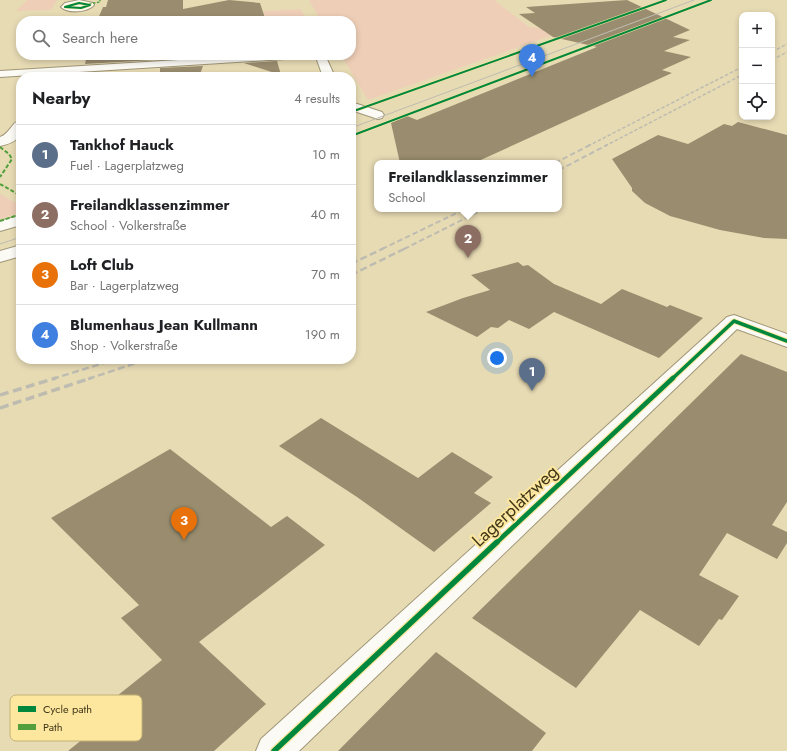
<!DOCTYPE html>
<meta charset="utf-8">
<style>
:root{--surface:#fff;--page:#f6f6f6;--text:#202124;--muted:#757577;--line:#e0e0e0;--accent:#7c3aed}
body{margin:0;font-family:Jost,sans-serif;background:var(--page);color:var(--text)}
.controls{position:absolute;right:12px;top:12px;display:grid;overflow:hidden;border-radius:8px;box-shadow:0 2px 6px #0003}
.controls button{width:36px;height:36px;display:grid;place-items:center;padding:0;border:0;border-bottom:1px solid var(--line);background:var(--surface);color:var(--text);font:20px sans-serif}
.you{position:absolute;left:497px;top:358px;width:14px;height:14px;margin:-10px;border:3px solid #fff;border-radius:50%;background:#1a73e8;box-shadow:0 0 0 6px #1a73e833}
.badge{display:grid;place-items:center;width:26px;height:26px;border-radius:50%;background:var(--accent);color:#fff;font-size:13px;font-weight:700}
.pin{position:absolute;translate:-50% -33px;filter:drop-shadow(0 1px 2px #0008)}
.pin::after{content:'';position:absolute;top:21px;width:14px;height:12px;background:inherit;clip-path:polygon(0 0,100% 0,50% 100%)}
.popup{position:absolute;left:374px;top:160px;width:188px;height:52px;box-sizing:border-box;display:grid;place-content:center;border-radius:8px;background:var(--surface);filter:drop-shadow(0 1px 3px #0005);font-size:13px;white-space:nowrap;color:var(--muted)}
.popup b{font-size:15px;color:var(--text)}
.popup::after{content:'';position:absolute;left:50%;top:100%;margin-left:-8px;border:8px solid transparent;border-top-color:var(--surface)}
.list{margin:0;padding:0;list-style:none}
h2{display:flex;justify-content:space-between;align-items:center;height:52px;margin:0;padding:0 16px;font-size:17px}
h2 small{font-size:13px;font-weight:400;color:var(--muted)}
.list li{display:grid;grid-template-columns:26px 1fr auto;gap:12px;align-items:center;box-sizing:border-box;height:60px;padding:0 16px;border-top:1px solid var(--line)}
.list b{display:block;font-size:15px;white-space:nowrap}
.list p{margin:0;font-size:13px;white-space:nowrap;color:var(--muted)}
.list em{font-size:13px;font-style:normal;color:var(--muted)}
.icon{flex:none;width:22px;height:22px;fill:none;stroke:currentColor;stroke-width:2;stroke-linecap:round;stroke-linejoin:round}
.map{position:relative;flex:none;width:787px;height:751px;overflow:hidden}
.search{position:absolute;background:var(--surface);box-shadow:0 2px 6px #0003;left:16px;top:16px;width:340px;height:44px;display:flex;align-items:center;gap:10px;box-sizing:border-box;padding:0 14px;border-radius:16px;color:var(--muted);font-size:15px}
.panel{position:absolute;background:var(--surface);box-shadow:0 2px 6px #0003;left:16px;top:72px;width:340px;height:292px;border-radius:16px}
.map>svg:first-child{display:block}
.green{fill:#eeceb7}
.building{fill:#9a8d6f}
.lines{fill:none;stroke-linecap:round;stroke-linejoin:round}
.street-casing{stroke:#a09677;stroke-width:2}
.secondary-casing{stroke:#a09677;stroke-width:2}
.street{fill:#fbfaf4;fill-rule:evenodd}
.secondary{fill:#fbfaf4;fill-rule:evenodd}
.tram{stroke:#bebcb1;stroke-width:1}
.rail-far3{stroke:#bebcb1;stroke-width:1.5;stroke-dasharray:3.5 2;stroke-linecap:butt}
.rail-far2{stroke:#bebcb1;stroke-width:2;stroke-dasharray:5.5 3;stroke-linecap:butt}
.rail-far1{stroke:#bebcb1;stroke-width:2.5;stroke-dasharray:7 3.5;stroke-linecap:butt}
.rail{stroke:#bebcb1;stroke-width:3.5;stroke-dasharray:9 4.5;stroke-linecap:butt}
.quiet-far1{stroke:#539f3e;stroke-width:1.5;stroke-dasharray:2.5 1.5;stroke-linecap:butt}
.quiet{stroke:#539f3e;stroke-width:2;stroke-dasharray:4 2;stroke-linecap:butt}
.cycleway-far3-casing{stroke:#fde79e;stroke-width:3}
.cycleway-far2-casing{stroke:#fde79e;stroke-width:5.5}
.cycleway-far1-casing{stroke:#fde79e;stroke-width:7}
.cycleway-casing{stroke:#fde79e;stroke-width:8}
.cycleway-far3{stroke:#00873e;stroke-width:2}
.cycleway-far2{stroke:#00873e;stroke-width:3.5}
.cycleway-far1{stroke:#00873e;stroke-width:4.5}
.cycleway{stroke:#00873e;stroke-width:5.5}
.labels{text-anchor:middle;stroke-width:4;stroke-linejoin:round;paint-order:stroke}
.near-street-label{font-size:18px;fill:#403719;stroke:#fde79e}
.key{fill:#fde79e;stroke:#c4b276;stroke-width:1}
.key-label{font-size:11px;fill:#403719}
</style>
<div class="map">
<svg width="787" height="751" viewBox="0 0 787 751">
<rect width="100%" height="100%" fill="#e7dbb4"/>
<g class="green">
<path d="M27,0H59H57L51,10L16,11Z"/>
<path d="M309,0H494L529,27L564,31L368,100L341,55H351V21H321Z"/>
<path d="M301,9L307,21H267L263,11Z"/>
<path d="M0,194L21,206V212L0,219Z"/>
</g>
<g class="building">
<path d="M108,0H183V9L229,0L260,3L266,21H97L103,7H106Z"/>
<path d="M627,0L690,30L673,37L690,40L664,51L691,57L662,70L672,73L474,163H400L391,123L407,116L417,120L597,47L553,37L519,14L535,13L526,7Z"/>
<path d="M87,55H206V57L85,64Z"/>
<path d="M277,61L281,75L244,63Z"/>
<path d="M203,66L199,77H160V68Z"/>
<path d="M109,72L108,77H81L82,73Z"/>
<path d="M738,122L787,135V239L764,238L720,230L670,216L645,203L632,191V188L612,159L658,135L688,144L724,124L732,126Z"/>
<path d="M518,262L523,266L528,265L554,284L601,304L622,289L667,307L670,305L703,318L659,358L554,312L529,329L509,320L498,328L491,327L477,337L426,312L463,298L490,290L471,275Z"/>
<path d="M741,354L787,372V502L772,525L787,532V543L777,559L727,533L699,575L739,596L722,620L719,619L699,646L640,610L576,688L472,618Z"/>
<path d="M321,418L418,478L452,452L493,477L474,493L491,503L434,552L357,497L279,446Z"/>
<path d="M170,449L271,527L287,516L325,545L199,642L266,704L214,751H68L125,705L117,696L162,660L121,618L139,605L51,518Z"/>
<path d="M436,652L546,733L532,751H338Z"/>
</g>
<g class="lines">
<g class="street-casing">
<g id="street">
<path d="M79,0L93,3L94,5C88,12 68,14 61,7L65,3Z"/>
<path d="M259,55H325L335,77H323L316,57L0,77V71Z"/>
<path d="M351,102L382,112L384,115L382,118L378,119L351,110Z"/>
<path d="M21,120C21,138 18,142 0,146V137C10,134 11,122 21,120Z"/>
<path d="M734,315L787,334V347L737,329L299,751H256L261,739L727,317Z"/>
</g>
</g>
<g class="secondary-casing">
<g id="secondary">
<path d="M21,215V225L0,231V221Z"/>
<path d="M21,245V256L0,262V251Z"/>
</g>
</g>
<use href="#street" class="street"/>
<use href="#secondary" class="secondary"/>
<g class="tram">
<path d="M351,128L694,0"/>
<path d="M0,244L21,237"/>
</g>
<g class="rail-far3">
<path d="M772,52L787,44"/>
<path d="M772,60L787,52"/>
<path d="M588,146L742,67"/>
<path d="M605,146L742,75"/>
</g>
<g class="rail-far2">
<path d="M555,163L590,145"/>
<path d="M559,170L607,145"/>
<path d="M382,249L465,209"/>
<path d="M404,249L484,209"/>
</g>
<g class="rail-far1">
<path d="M351,264L384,248"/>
<path d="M351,275L406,248"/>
<path d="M52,379L117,359"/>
<path d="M88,379L148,359"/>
</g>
<g class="rail">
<path d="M0,395L56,378"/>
<path d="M0,408L91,378"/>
</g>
<path class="quiet-far1" d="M89,4L100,2V0"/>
<g class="quiet">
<path d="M0,147L9,154L12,159L0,177"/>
<path d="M0,184L21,196"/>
<path d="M0,221L21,214"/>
</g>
<g class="cycleway-far3-casing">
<g id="cycleway-far3">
<path d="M79,3L90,5L81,8L65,7Z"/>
<path d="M351,112L666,0"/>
<path d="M351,136L711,0"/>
</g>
</g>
<g class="cycleway-far2-casing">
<path id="cycleway-far2" d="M672,379L734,321L787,341"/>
</g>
<g class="cycleway-far1-casing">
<path id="cycleway-far1" d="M496,543L673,378"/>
</g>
<g class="cycleway-casing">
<path id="cycleway" d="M274,751L497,542"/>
</g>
<use href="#cycleway-far3" class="cycleway-far3"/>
<use href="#cycleway-far2" class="cycleway-far2"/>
<use href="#cycleway-far1" class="cycleway-far1"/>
<use href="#cycleway" class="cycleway"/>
</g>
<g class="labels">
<g class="near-street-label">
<text transform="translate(515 506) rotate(-43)" y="6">Lagerplatzweg</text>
</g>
</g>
<rect x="10" y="695" width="132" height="46" rx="6" class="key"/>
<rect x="18" y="706" width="18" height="6" fill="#00873e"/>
<rect x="18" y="724" width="18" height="6" fill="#539f3e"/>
<g class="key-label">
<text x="43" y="713">Cycle path</text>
<text x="43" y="731">Path</text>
</g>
</svg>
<div class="controls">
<button>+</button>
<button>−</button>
<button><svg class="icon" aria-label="locate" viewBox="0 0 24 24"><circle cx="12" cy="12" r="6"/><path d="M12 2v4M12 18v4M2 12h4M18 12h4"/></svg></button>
</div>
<div class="you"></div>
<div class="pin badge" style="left:532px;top:391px;background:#5c6f8a">1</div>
<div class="pin badge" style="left:468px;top:258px;background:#8d6e63">2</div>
<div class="popup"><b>Freilandklassenzimmer</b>School</div>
<div class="pin badge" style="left:184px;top:540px;background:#e8710a">3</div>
<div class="pin badge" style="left:532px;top:77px;background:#3f7fe0">4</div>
<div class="search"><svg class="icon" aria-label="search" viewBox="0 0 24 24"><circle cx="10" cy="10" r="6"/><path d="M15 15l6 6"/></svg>Search here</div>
<section class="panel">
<h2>Nearby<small>4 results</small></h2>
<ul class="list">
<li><span class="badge" style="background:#5c6f8a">1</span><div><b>Tankhof Hauck</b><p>Fuel · Lagerplatzweg</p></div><em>10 m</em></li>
<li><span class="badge" style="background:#8d6e63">2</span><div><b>Freilandklassenzimmer</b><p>School · Volkerstraße</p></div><em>40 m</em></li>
<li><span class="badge" style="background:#e8710a">3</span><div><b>Loft Club</b><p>Bar · Lagerplatzweg</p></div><em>70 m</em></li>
<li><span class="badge" style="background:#3f7fe0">4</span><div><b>Blumenhaus Jean Kullmann</b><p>Shop · Volkerstraße</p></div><em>190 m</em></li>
</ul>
</section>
</div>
